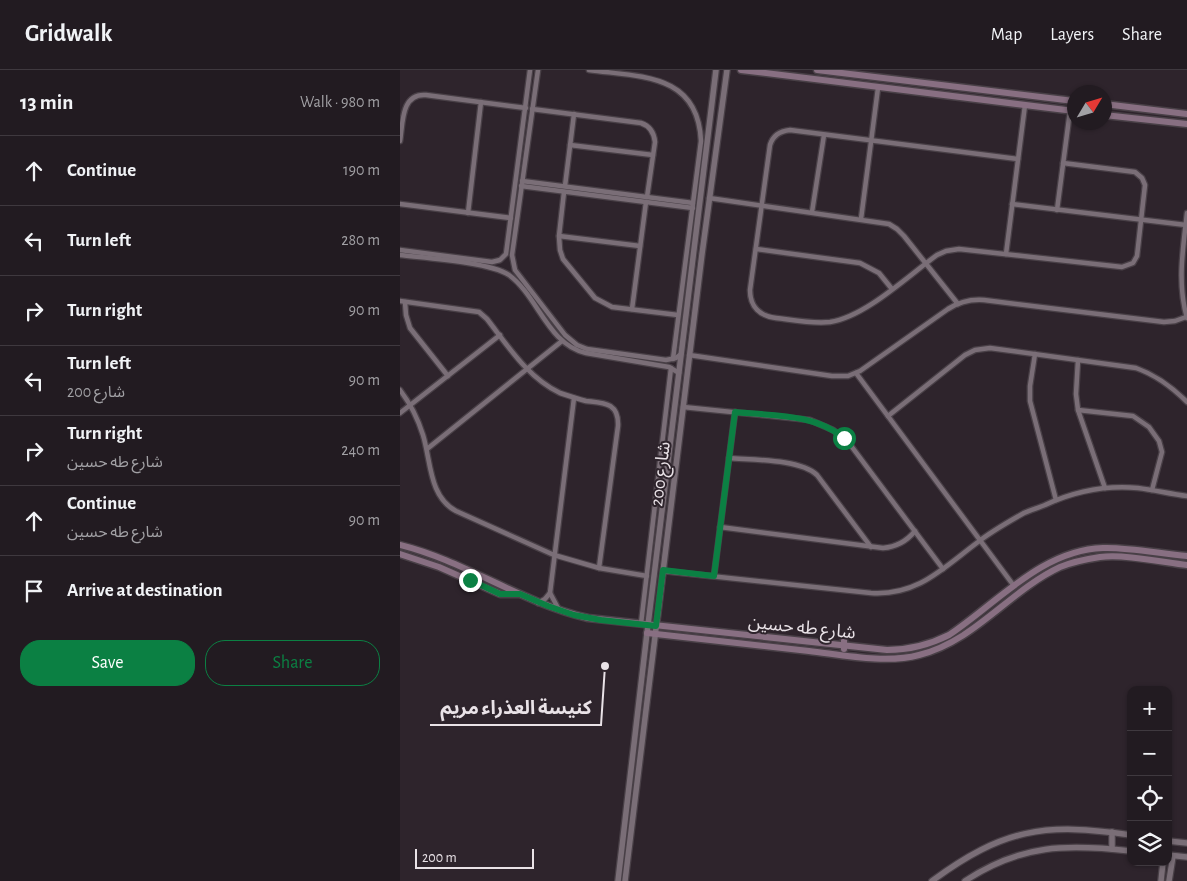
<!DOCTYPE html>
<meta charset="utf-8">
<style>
:root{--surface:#221b21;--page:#2a242a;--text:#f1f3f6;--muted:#a2a1a5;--line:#3f393f;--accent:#0b8043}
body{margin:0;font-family:"Alegreya Sans","Noto Sans Arabic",sans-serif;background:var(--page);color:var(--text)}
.controls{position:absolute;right:15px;bottom:15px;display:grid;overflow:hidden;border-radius:10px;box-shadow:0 1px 4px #0004}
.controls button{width:45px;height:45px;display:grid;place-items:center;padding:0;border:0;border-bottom:1px solid var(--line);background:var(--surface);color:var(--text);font:25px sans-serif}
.compass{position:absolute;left:667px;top:15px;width:45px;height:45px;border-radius:50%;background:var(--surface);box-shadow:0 1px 4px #0004;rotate:52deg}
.scale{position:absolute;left:15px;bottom:12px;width:119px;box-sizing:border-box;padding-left:5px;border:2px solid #e9e2e7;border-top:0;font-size:14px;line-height:18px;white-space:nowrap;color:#e9e2e7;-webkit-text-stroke:4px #2e242c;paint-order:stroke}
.stop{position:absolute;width:15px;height:15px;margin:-11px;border:4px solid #0b8043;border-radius:50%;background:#fff}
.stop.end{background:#0b8043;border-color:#fff;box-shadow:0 1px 5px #0008}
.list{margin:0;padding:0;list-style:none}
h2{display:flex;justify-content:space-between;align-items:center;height:65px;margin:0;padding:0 20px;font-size:21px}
h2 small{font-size:16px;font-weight:400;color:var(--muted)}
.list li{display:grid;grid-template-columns:32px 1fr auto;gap:15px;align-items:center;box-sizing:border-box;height:70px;padding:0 20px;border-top:1px solid var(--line)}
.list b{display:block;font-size:19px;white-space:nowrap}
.list p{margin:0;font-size:16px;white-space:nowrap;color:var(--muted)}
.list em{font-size:16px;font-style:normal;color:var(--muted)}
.actions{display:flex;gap:10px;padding:15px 20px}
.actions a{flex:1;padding:11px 0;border:1px solid var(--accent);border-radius:20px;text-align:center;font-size:18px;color:var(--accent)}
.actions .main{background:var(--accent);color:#fff}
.icon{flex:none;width:28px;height:28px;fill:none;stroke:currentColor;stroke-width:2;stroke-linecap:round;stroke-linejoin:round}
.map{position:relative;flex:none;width:787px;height:811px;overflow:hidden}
header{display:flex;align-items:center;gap:30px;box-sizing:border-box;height:70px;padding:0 25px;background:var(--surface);border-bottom:1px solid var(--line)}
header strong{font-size:24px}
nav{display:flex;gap:28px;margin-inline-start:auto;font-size:18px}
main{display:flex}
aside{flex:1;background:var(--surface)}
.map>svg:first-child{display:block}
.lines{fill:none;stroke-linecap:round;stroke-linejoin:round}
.minor-casing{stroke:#494047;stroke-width:7}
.tertiary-casing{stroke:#494047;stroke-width:8}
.secondary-casing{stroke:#494047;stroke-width:9}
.minor{stroke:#7a6e77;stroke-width:4.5}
.tertiary{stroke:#7a6e77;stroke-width:5.5}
.secondary{stroke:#886f82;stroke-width:6}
.route{stroke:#0b8043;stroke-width:6}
.labels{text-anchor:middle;stroke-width:4;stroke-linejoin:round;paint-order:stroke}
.street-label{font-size:18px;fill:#e9e2e7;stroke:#2e242c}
.leader{fill:none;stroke:#e9e2e7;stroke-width:2}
.callout-dot{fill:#e9e2e7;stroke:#2e242c;stroke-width:2}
.callout-label{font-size:19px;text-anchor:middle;font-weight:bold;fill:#e9e2e7;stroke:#2e242c;stroke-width:4;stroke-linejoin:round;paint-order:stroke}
</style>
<header>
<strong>Gridwalk</strong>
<nav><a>Map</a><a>Layers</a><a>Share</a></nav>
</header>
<main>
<aside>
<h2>13 min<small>Walk · 980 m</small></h2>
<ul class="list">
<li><svg class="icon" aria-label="ahead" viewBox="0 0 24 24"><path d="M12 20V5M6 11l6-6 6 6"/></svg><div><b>Continue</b></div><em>190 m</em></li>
<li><svg class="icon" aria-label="left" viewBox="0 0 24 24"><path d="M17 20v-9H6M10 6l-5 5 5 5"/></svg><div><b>Turn left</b></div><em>280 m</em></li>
<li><svg class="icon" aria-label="right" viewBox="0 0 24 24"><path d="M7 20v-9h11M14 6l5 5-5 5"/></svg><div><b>Turn right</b></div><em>90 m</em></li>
<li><svg class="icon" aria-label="left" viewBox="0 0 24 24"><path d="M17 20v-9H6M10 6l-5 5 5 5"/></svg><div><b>Turn left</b><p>شارع 200</p></div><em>90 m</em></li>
<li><svg class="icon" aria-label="right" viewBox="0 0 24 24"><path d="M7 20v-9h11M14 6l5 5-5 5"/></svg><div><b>Turn right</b><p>شارع طه حسين</p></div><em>240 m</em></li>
<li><svg class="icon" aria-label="ahead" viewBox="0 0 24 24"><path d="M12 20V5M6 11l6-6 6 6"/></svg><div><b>Continue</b><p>شارع طه حسين</p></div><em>90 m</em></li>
<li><svg class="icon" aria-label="arrive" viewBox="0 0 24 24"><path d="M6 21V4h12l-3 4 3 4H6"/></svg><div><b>Arrive at destination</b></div></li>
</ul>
<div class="actions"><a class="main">Save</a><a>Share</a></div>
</aside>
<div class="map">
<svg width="787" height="811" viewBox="0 0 787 811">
<rect width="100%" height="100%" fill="#2e242c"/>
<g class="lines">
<g class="minor-casing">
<g id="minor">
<path d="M138,0L112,185L115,200L165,265L177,275L187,279L266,290L276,288L281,284"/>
<path d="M189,0C240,7 298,3 301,71L273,289"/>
<path d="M132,39L241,53C250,56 254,62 255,72L247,127"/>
<path d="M0,71C3,53 1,23 26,25L126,38"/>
<path d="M170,75L253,85"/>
<path d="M618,89L390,60C380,61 373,65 370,75L350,220C350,237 360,246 376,248C393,250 412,254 430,252C465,247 508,206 537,185L546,181L559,179L722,197L733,193L737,186L745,115L742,108L735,102L663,93"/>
<path d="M122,111L293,133"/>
<path d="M121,116L293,138"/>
<path d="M165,116L174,44"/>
<path d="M164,122L159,166L160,180L163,189L195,228L212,237L278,245"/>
<path d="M309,128L489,154L497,159L504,166L558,234"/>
<path d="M0,134L111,148"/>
<path d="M612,134L786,155"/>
<path d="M657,140L670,41"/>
<path d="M412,142L424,65"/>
<path d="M68,143L81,32"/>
<path d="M461,149L478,18"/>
<path d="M159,166L240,176"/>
<path d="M356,179L460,193L479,203L492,219"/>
<path d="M0,180L92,192L100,190L106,184L130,0"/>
<path d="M606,184L625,35"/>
<path d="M0,185C25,188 90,192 109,205C138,226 148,275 186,283L269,297L279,303"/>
<path d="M0,231L79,242L87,249C108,276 128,308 160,323C169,326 178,329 186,331C203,333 219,332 218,356L199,498"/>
<path d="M5,232L6,245L10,258L48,306"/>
<path d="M232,239L246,132"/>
<path d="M787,248C777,213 783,179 787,143"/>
<path d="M635,284L630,316V331L656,430"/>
<path d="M289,285L432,306H448L460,301L548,239C559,232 571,229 584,230L764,252L775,251L786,247"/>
<path d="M678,290L676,324L678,340L705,418"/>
<path d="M456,303L614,516"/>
<path d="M0,320C10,333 18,349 23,365C31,391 29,427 56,441L154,485L199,498L247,506"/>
<path d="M283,337L410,350L433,360L449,373L543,499"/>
<path d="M678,340L733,346L749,357L759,371L762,382L752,420"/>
<path d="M0,343L100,265"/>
<path d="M488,346L565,285L575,280L590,278L736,298C756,305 772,317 787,332"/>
<path d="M27,379L162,271"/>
<path d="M329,388C353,390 400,389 417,405L471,477"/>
<path d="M320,457L483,478C496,477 506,472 515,461"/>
<path d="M263,501L471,523C518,526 543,498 578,472C592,461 608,452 624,443C630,440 638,438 645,435C675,421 705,415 738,418C754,420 771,424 787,426"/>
<path d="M314,506L335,342"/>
<path d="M138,533L145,529L150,523"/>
<path d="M158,538L150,523L174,328"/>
<path d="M241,554L271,298"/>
</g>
</g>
<g class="tertiary-casing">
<g id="tertiary">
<path d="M768,771L787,773"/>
<path d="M712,779V762"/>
<path d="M768,785L787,787"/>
<path d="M218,811L247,563L316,0"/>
<path d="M225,811L302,184L327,0"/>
<path d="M532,811C603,759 644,752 731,765"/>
<path d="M565,811C621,774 667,774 731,781"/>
<path d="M761,811L763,792"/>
<path d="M769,811L773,786"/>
</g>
</g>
<g class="secondary-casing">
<g id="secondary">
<path d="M341,0L674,41"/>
<path d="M417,0L674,31"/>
<path d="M704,34L787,44"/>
<path d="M704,45L787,54"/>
<path d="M0,475C65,491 122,533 188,548L487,580C510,580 529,575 549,565C597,533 642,480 703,478C728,477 762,484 787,486"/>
<path d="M0,484L39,497L100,524H118"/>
<path d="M247,563C301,569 355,575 409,581C443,585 486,594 519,585C575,571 609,521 660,497C672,492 687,489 700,487C725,484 762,492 787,495"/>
<path d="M444,579V567"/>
</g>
</g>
<use href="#minor" class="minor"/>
<use href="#tertiary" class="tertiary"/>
<use href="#secondary" class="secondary"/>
</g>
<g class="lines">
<path class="route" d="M70,510L100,524H120L148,536L174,545L201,550L256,556L263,500L314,506L335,342C372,346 414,343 444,368"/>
</g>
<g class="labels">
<g class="street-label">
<text transform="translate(260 404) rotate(-83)" y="6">شارع 200</text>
<text transform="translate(402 557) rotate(6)" y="6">شارع طه حسين</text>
</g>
</g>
<path class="leader" d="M205 596L201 655H30"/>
<circle class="callout-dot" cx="205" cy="596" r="5"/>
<g class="callout-label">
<text x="116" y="644">كنيسة العذراء مريم</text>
</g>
</svg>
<div class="controls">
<button>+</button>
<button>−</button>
<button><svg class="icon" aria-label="locate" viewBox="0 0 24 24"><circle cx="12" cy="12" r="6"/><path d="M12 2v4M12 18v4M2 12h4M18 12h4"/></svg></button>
<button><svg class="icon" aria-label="layers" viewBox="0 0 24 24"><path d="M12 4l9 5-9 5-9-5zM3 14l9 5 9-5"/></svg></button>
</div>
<svg class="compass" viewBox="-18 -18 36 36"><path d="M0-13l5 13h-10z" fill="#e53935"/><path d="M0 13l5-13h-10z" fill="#a2a1a5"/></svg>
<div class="scale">200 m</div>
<div class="stop" style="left:444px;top:368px"></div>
<div class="stop end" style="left:70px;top:510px"></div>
</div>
</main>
